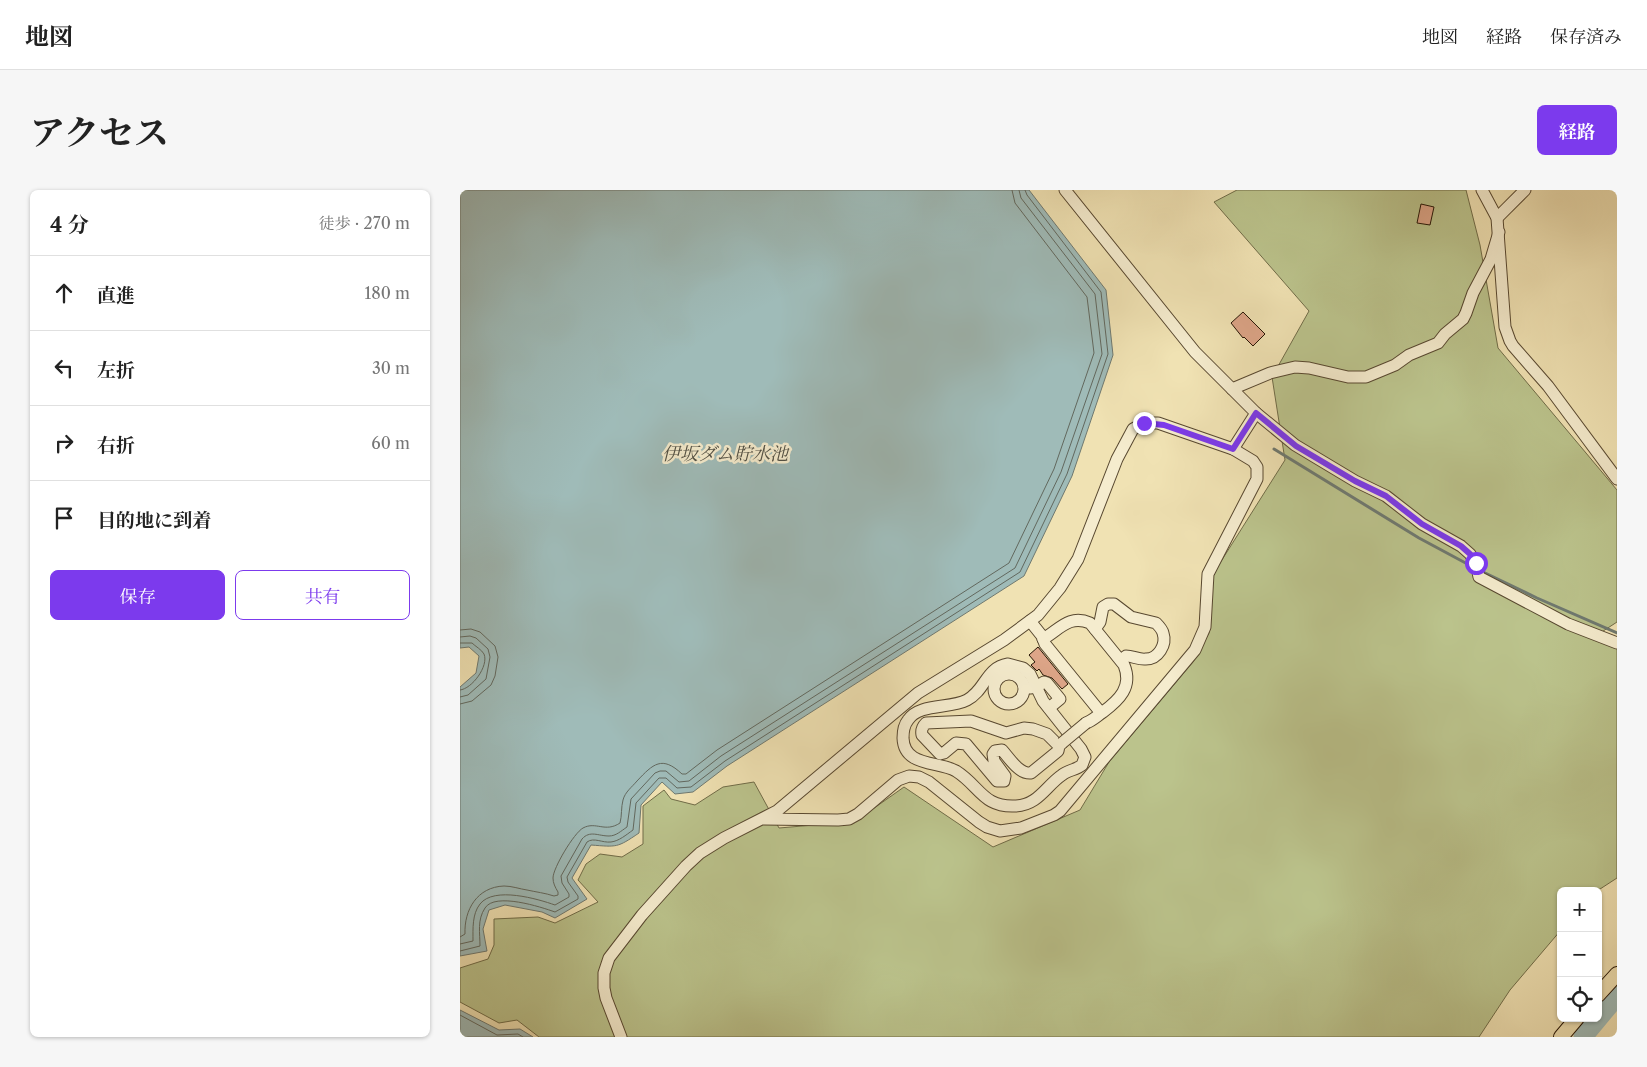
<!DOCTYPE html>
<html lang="ja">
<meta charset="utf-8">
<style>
:root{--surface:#fff;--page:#f6f6f6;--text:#222;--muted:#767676;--line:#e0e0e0;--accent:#7c3aed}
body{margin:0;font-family:"Libre Caslon Text","Noto Serif JP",serif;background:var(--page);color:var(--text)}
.controls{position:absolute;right:15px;bottom:15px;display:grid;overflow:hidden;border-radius:8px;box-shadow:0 1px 4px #0004}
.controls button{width:45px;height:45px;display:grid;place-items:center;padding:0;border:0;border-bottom:1px solid var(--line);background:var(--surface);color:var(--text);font:25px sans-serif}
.stop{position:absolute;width:15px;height:15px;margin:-11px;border:4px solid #7c3aed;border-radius:50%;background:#fff}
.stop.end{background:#7c3aed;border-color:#fff;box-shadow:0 1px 5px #0008}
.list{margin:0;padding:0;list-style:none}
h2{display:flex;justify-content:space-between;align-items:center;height:65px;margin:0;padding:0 20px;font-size:21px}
h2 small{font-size:16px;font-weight:400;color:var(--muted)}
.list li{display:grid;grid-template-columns:32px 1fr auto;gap:15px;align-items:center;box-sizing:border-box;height:75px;padding:0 20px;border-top:1px solid var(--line)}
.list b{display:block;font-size:19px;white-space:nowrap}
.list em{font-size:16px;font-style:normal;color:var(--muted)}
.actions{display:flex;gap:10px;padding:15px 20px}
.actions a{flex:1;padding:11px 0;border:1px solid var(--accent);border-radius:8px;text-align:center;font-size:18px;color:var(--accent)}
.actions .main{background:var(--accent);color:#fff}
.icon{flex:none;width:28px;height:28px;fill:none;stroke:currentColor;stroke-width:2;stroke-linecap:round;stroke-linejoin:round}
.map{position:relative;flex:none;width:1157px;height:847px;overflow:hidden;border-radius:8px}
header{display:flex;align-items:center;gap:30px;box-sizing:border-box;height:70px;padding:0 25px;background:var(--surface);border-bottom:1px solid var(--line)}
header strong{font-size:24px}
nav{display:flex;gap:28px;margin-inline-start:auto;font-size:18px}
.intro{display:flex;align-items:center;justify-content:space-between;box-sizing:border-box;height:120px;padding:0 30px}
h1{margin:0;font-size:35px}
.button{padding:12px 22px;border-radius:8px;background:var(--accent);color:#fff;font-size:18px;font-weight:700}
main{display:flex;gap:30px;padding:0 30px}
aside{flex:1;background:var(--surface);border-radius:8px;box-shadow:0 1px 4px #0004}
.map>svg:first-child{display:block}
.green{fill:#bbc38c;stroke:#706c48}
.water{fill:#9fbbb8;stroke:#6f7970}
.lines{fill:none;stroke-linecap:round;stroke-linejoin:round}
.shore{stroke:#62685e;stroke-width:1}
.stream{stroke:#6f7970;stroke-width:3}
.river{stroke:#9fbbb8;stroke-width:19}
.building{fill:#dda588;stroke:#261505}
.minor-casing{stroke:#584830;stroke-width:13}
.major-casing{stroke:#261505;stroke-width:16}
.minor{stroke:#f5ecce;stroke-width:11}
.major{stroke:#f0e2b3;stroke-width:14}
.minor-bridge-casing{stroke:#584830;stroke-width:13;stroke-linecap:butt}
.minor-bridge{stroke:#f5ecce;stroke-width:11}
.route{stroke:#7c3aed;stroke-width:6}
.labels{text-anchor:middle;stroke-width:5;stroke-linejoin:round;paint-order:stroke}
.water-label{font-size:18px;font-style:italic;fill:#504f44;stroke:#f5ecce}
</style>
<header>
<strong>地図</strong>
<nav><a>地図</a><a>経路</a><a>保存済み</a></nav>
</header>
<div class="intro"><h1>アクセス</h1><a class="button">経路</a></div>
<main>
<aside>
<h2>4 分<small>徒歩 · 270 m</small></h2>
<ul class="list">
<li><svg class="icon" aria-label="ahead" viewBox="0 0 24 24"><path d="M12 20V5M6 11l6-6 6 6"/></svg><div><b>直進</b></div><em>180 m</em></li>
<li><svg class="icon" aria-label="left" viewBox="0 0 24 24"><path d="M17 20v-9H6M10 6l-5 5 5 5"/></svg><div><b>左折</b></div><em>30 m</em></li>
<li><svg class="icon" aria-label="right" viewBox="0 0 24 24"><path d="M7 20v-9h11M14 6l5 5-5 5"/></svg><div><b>右折</b></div><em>60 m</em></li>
<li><svg class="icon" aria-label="arrive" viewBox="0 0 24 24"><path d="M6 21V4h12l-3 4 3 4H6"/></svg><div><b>目的地に到着</b></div></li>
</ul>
<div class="actions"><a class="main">保存</a><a>共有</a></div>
</aside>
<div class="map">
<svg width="1157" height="847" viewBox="0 0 1157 847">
<rect width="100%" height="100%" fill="#f0e2b3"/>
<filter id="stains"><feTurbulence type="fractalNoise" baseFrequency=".004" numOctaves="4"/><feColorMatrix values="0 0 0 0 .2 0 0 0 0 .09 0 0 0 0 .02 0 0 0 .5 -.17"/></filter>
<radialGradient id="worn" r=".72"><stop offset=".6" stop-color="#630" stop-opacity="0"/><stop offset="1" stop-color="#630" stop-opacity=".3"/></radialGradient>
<path class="green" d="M777,0H1006L1020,55L1038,158L1157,300V432L1134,447L1157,456V688L1137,701H1101V740L1050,800L1019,847H79L57,830L39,833L0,812V778L28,769L34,755V729L78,727L95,733L138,712L118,690L126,674L140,664L162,667L183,654V616L204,600L211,609L235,615L263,597L294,592L319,638L389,632L400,628L444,597L533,657L620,620L649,572L733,472L749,443L753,384L825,270L812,187L849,121L754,12Z"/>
<g class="water">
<path d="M0,0H569L646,100L653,165L612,286L564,386L267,576L233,602L215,604L202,592L181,615L179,643C157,658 157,657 131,655L112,688L127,709L95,728L82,722L45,715L29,720L23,739L27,761L0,766V497L16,483L19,466L9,457L0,458Z"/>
<path d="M0,820L39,840L60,839L73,847H0Z"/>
</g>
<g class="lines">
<g class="shore">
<path d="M0,440L11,439L20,442L35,456L38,467L35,486L31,495L12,511L0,514"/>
<path d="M0,447L10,446L16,448L28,459L30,467L26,489L8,505L0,507"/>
<path d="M0,453H12C15,456 22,460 24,464C29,476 12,499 0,500"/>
<path d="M0,747L5,744C4,720 17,697 44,696C52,696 60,699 67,700C76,702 85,703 94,706L98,705V702C95,697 93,693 93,688C93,678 114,643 123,638C136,631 145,643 160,633C162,626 161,617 163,610C165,602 172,597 177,591C193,574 202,565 222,584H226L257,560L549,373L594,279L634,163L627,107L555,13L552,0"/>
<path d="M0,754L13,751C13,739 12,724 20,714C34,696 78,709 95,715L109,707V704L102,693L101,686L122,649C130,640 138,646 149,646C156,646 161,641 167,637L171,609L195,583L200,581H206L219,592L229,591L261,566L555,378L601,282L642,164L635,104L561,8L559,0"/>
<path d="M0,761L20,756C20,743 17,730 25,718C35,702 81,717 95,722L118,709V706L108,692L107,687L127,652C134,647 142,653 151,652C159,651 166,645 173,640L176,613L199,588H206L217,598L231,597L265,571L560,382L607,284L648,164L641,102L567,5L565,0"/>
<path d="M0,825L37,845L58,844L63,847"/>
</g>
<g class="stream">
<path d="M814,259L959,348L1013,377"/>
<path d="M1021,381L1077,408L1157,443"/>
</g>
<path class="river" d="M1123,847L1157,806"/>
</g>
<g class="building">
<path d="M961,14L974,17L970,35L957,33Z"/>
<path d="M783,122L805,144L793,156L784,147L783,148L771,133Z"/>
<path d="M578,457L608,494L602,499L592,488L583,485L579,479L577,481L571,475L575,472L569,465Z"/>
</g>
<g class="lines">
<g class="minor-casing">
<g id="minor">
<path d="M605,0L735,162L796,223L773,259"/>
<path d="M1022,0L1037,28L1045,137L1050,151L1053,156L1088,196L1157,289"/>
<path d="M1037,28L1065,0"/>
<path d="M772,199L810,183L835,177L849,178L888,187H906L935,175L949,165L978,153L985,144L1003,129L1006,123L1013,103L1031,69L1039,42"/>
<path d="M796,223L835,255L895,291L926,306L962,334L1001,356L1010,364L1016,373L1019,387L1108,434L1157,453"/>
<path d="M570,431L582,446L585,454L641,523"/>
<path d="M635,439L640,432L643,417L648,414H654L671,427L696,433C699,436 702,439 703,443C707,455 698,469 686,469C679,470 673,466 666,466L661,470"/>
<path d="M583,449C599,440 609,424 630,433L664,475C673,497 659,510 643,522C637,526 632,531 626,533"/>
<path d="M548,474L563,478L570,484L583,511L621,559L625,567L622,575C616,580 608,580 602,585C586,596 578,615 556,616C523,618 520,596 496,581C478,571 444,577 443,548C443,542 444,535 448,530C459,513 490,519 507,510C526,500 525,478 548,474Z"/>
<circle cx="549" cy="499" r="15"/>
<path d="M570,498L576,497L584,492L587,493L600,509L589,518"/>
<path d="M599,556L587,544L573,539L564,538L546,543L511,531L466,533C462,537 461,540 462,545L480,564L484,563L496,553L506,554L537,591H544L545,586L534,571L533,564L535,561L542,560C550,569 559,584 571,583L598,561L599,556L602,553"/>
<path d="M161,847L146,808L144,798V783L149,768L182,725L226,676L240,663L264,648L317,621L458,503L544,450L578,425L600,398L618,369L657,269L673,239L684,233H698L773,259L793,271L797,277V289L748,384L745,437L735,460L600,621L594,625L561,638L540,641L527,637L519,632L469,592L459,587L449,586L438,590L398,624L389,629L378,630L304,629"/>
</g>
</g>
<g class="major-casing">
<g id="major">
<path d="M1138,805L1157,784"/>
<path d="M1101,847L1117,828"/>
</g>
</g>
<use href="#minor" class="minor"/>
<use href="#major" class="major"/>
<g class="minor-bridge-casing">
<path id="minor-bridge" d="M602,553L626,533"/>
</g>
<use href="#minor-bridge" class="minor-bridge"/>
</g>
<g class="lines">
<path class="route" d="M684,233L704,235L773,259L796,223L836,256L895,291L926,306L962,334L1001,356L1010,364L1016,373"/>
</g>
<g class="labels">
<g class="water-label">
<text x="265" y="270">伊坂ダム貯水池</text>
</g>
</g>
<rect width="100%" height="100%" filter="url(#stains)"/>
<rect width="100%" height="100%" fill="url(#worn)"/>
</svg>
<div class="controls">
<button>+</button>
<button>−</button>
<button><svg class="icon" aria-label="locate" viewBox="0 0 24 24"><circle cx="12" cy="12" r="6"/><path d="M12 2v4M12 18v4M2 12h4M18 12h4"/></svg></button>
</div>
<div class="stop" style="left:1016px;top:373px"></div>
<div class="stop end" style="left:684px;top:233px"></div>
</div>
</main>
